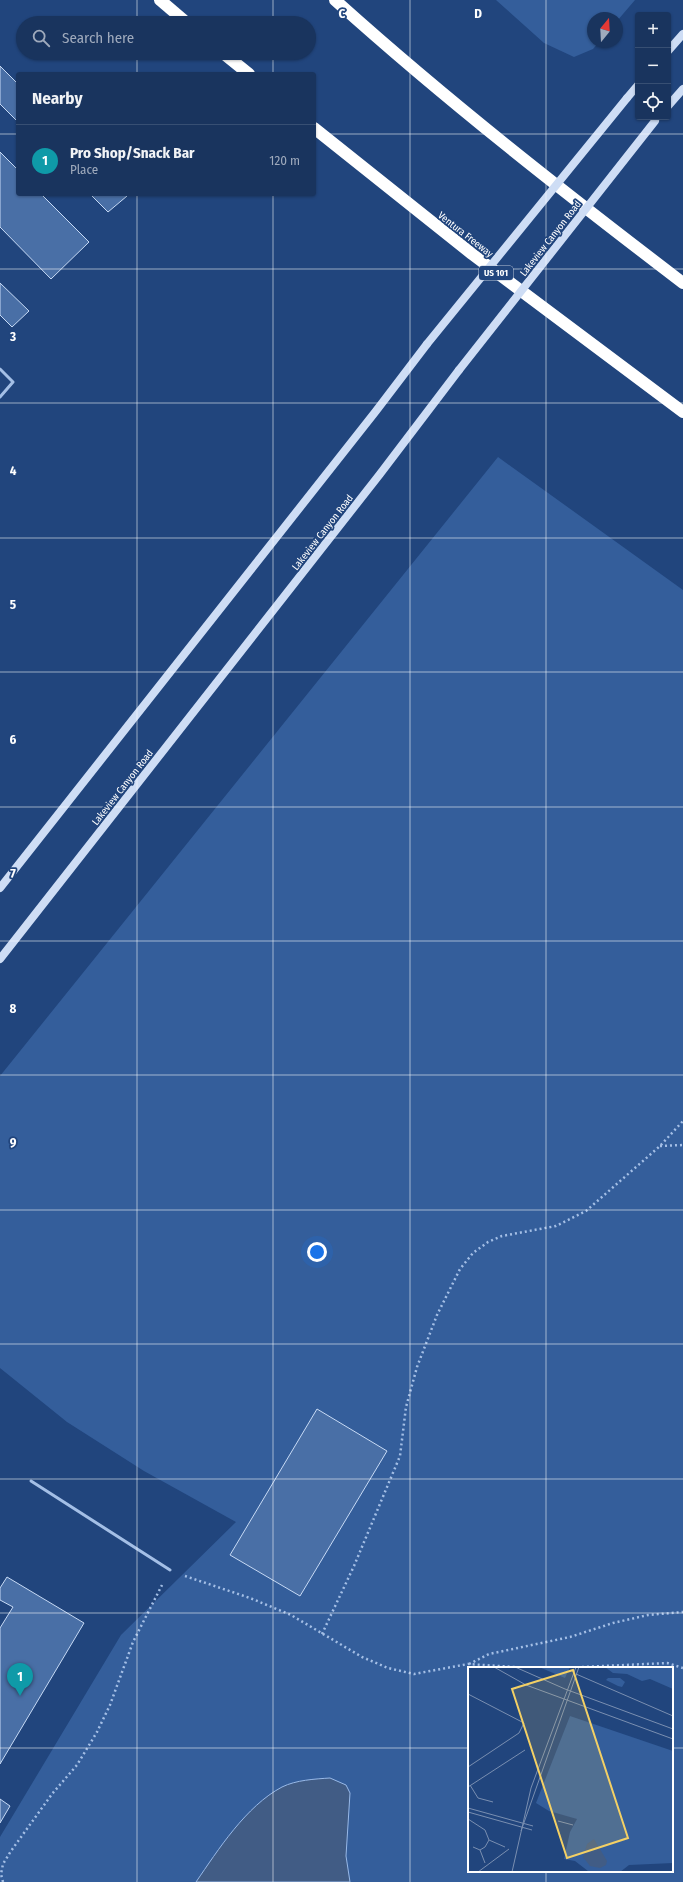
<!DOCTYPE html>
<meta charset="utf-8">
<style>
:root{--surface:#19345e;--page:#223c64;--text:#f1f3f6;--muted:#9faabc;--line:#374f73;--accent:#e69b98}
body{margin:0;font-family:"Fira Sans Condensed",sans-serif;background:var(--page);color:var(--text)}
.controls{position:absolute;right:12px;top:12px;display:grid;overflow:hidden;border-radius:4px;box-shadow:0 1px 3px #0004}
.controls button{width:36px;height:36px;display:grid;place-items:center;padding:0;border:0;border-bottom:1px solid var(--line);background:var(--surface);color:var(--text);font:20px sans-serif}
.compass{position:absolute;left:587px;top:12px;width:36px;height:36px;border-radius:50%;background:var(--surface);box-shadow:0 1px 3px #0004;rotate:18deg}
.you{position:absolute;left:317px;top:1252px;width:14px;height:14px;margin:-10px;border:3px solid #fff;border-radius:50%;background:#1a73e8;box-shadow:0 0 0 6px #1a73e833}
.badge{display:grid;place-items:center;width:26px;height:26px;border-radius:50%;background:var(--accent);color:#fff;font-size:13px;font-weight:700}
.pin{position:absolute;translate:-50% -33px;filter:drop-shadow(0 1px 2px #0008)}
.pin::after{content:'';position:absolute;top:21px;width:14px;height:12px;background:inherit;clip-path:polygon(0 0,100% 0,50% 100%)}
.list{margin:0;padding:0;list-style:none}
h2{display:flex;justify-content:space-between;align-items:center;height:52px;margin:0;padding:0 16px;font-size:17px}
h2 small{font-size:13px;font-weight:400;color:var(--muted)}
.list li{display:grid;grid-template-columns:26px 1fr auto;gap:12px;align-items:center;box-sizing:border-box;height:72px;padding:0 16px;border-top:1px solid var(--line)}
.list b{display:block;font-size:15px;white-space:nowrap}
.list p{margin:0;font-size:13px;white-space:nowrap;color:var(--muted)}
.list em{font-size:13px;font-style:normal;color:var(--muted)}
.icon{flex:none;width:22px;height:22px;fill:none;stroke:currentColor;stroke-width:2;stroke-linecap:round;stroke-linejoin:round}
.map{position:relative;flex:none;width:683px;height:1882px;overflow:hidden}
.search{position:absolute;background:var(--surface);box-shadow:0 1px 3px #0004;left:16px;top:16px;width:300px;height:44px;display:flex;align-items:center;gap:10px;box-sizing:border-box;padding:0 14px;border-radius:22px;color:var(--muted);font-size:15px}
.panel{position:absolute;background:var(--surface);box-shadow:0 1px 3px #0004;left:16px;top:72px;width:300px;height:124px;border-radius:4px}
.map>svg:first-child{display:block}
.green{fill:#345e9b;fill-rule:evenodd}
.water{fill:#415c85;stroke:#98b9e8}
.building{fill:#496fa6;stroke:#c7daf5}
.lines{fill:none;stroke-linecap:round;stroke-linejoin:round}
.path{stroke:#a4bfe6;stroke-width:2.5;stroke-dasharray:2 3;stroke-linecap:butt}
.lane{stroke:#a4bfe6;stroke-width:3}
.secondary{stroke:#ceddf5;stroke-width:8}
.highway{stroke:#fff;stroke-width:12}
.secondary-bridge{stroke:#ceddf5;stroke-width:8}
.grid{fill:none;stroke:#fff;stroke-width:1;stroke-opacity:0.55}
.labels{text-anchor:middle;stroke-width:3.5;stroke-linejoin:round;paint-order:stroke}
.shield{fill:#21457d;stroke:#bcc7d8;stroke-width:1}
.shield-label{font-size:9px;font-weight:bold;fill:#fff}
.street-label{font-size:10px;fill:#fff;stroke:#21457d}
.inset-road{fill:none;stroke:#7a8fb1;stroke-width:1}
.view{fill:#f3d065;fill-opacity:0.15;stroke:#f3d065;stroke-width:2}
.inset-edge{fill:none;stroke:#fff;stroke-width:2}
.grid-label{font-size:13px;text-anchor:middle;font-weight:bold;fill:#fff;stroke:#21457d;stroke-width:3.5;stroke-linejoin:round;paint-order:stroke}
</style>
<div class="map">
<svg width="683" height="1882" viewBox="0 0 683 1882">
<rect width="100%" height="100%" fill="#21457d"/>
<g class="green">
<path d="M496,0H635L617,21V18H593V42H599L593,49L574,57L544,43Z"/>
<path d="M498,457L683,590V1882H0V1837L121,1635L236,1522L144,1471L67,1422L0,1368V1076ZM469,1668H672V1871H469Z"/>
</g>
<path class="water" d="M330,1778L346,1785L350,1793L346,1856L350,1882H196C218,1850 246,1806 282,1787C296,1780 315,1779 330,1778Z"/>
<g class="building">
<path d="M0,66L18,84V122L0,104Z"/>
<path d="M0,152L18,170V194H41L89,242L51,279L0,227Z"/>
<path d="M90,194H125L127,196L108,212Z"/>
<path d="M0,283L29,311L12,327L0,315Z"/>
<path d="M317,1409L387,1451L300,1596L230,1555Z"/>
<path d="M7,1577L84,1623L0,1764V1628L13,1607L0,1600V1588Z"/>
<path d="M0,1799L10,1806L0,1823Z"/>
</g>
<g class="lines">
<g class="path">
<path d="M660,1146L683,1145"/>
<path d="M185,1576L250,1598L291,1615L362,1657L388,1668L414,1674L468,1664L530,1668"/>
<path d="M322,1634L354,1566L400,1456L406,1407L417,1367L437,1315L460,1269L473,1253L488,1242L502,1236L556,1226L586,1211L660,1146L683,1121"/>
<path d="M469,1664L489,1654L570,1637L613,1623L648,1615L683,1612"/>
<path d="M562,1668L667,1663L683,1668"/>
<path d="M3,1882L1,1874L3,1864L11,1851L52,1794L77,1765L97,1732L110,1705L133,1642L162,1585"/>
</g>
<g class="lane">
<path d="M0,369L13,382L0,397"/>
<path d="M31,1481L170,1570"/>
</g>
<g class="secondary">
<path d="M668,51L683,34"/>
<path d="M627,98L638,85"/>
<path d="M668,106L683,89"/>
<path d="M0,888L376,411L427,344"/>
<path d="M0,959L380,474L459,370"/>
</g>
<g class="highway">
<path d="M160,0L187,23"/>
<path d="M335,0C446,100 564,192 683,283"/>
<path d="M223,53L249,74"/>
<path d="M314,128L472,254L683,412"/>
</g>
<g class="secondary-bridge">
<path d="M427,344L627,98"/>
<path d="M459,370L655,121"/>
</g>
</g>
<path class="grid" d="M137,0V23M273,0V23M410,0V1882M546,0V1668M137,53V74M273,53V74M0,134H18M314,134H683M137,194V1882M273,194V1882M0,269H683M0,403H683M0,538H683M0,672H683M0,807H683M0,941H683M0,1075H683M0,1210H683M0,1344H683M0,1479H683M0,1613H683M0,1748H469M672,1748H683M546,1871V1882"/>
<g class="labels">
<rect class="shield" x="479" y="266" width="34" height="14" rx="3"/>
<g class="shield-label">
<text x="496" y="276">US 101</text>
</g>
<g class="street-label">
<text transform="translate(466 234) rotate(38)" y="4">Ventura Freeway</text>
<text transform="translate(550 238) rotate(-52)" y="4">Lakeview Canyon Road</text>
<text transform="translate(322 532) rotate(-52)" y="4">Lakeview Canyon Road</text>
<text transform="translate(122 787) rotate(-52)" y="4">Lakeview Canyon Road</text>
</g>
</g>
<g transform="translate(468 1667)">
<rect width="205" height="205" fill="#21457d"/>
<path d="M71,0H102L97,11ZM137,0H205V22L182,12L174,14L159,7L145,6ZM140,11H152L157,15L154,20L150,19L138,13ZM102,49L205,84V196L161,198L152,205H126L120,204L107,194L96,192L102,165L109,152L81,144L68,136Z" fill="#345e9b"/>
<path d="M126,172L139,194L138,198L132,201L122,199L115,190L119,177Z" fill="#415c85"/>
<path class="inset-road" d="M26,0L58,18L205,72M47,0L97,22L205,62M108,7L205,49M0,27L56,56L51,66L0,100M2,118L10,131L25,135M0,120L57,83M0,141L65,159M0,145L64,163M0,152L17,163L21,173M90,154L105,158M53,164L111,0M21,173L37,180M5,180L12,183L17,196M12,183L17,180L21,173M10,205L41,182M44,205L63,121L108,0"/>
<path class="view" d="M105,3L160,171L99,191L44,22Z"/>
<rect width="205" height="205" class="inset-edge"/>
</g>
<g class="grid-label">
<text x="342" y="18">C</text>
<text x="478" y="18">D</text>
<text x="13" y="341">3</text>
<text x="13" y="475">4</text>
<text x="13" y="609">5</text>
<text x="13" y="744">6</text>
<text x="13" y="878">7</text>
<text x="13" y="1013">8</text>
<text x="13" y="1147">9</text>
</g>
</svg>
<div class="controls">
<button>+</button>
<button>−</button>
<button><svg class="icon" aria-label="locate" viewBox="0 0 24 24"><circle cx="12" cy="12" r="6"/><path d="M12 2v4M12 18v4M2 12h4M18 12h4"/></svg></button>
</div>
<svg class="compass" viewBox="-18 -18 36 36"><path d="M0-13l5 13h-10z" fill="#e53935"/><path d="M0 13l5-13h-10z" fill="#9faabc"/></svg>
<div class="you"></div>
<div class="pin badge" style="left:20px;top:1696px;background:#0f9aa8">1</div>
<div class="search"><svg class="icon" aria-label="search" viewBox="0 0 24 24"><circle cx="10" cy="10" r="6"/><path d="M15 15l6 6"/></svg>Search here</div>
<section class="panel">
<h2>Nearby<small></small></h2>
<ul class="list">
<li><span class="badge" style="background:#0f9aa8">1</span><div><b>Pro Shop/Snack Bar</b><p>Place</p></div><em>120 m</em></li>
</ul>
</section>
</div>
